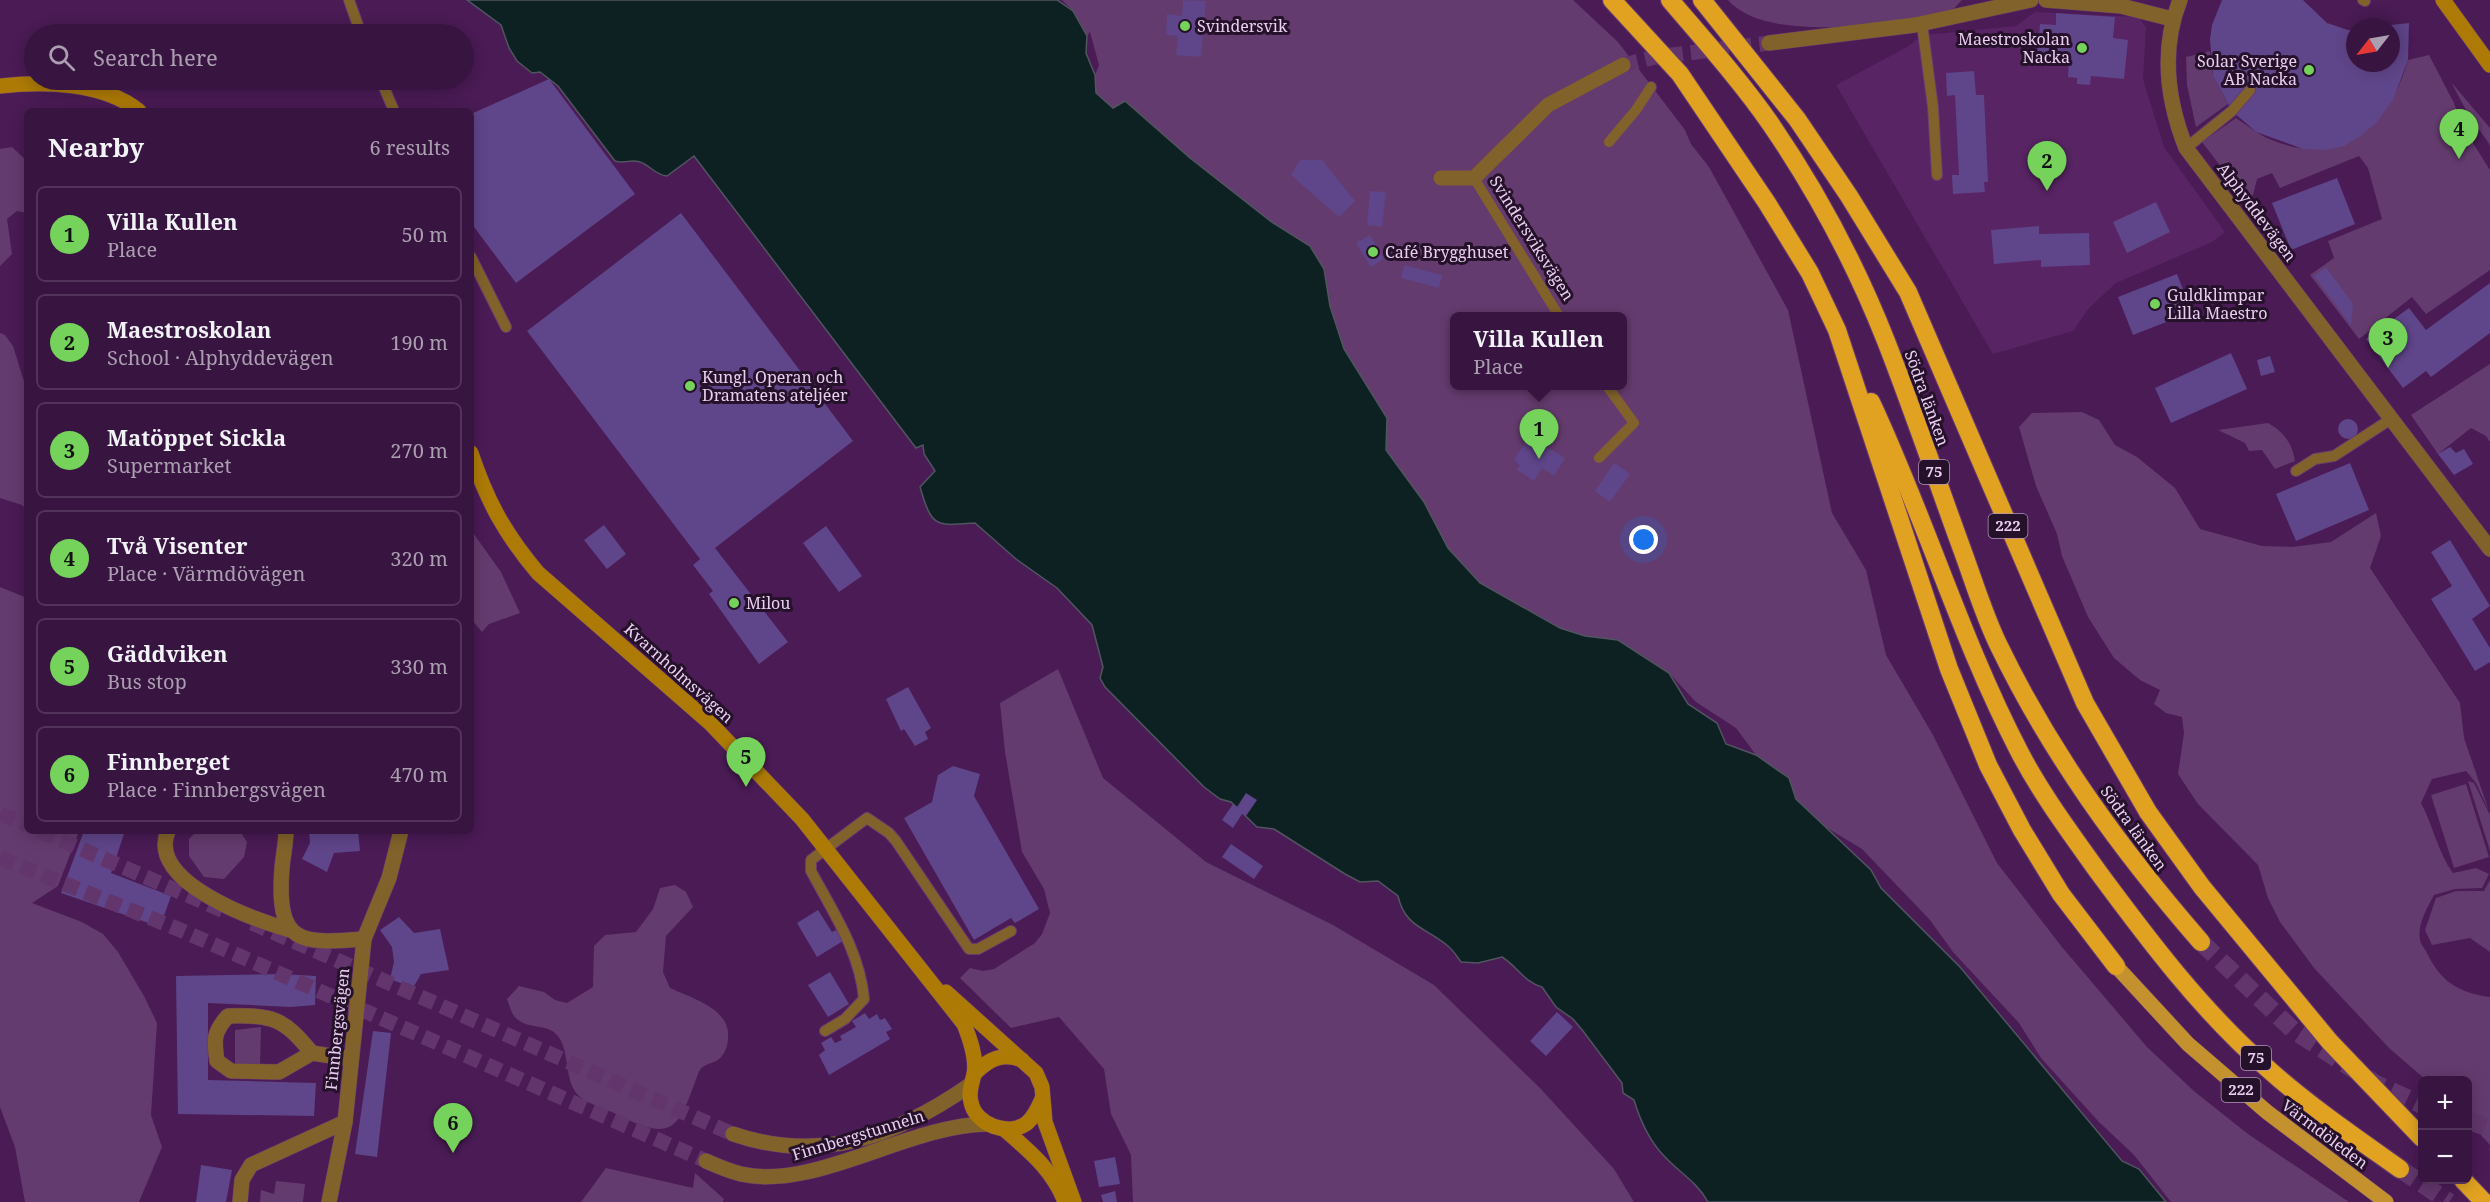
<!DOCTYPE html>
<meta charset="utf-8">
<style>
:root{--surface:#381440;--page:#43214b;--text:#f1f3f6;--muted:#ab9eb1;--line:#523359;--accent:#75d25b}
body{margin:0;font-family:"Noto Serif",serif;background:var(--page);color:var(--text)}
.controls{position:absolute;right:18px;bottom:18px;display:grid;overflow:hidden;border-radius:9px;box-shadow:0 3px 15px #0003}
.controls button{width:54px;height:54px;display:grid;place-items:center;padding:0;border:0;border-bottom:2px solid var(--line);background:var(--surface);color:var(--text);font:30px sans-serif}
.compass{position:absolute;left:2346px;top:18px;width:54px;height:54px;border-radius:50%;background:var(--surface);box-shadow:0 3px 15px #0003;rotate:239deg}
.you{position:absolute;left:1644px;top:540px;width:21px;height:21px;margin:-15px;border:4px solid #fff;border-radius:50%;background:#1a73e8;box-shadow:0 0 0 9px #1a73e833}
.badge{display:grid;place-items:center;width:39px;height:39px;border-radius:50%;background:var(--accent);color:#111;font-size:20px;font-weight:700}
.pin{position:absolute;translate:-50% -50px;filter:drop-shadow(0 2px 3px #0008)}
.pin::after{content:'';position:absolute;top:32px;width:21px;height:18px;background:inherit;clip-path:polygon(0 0,100% 0,50% 100%)}
.popup{position:absolute;left:1450px;top:312px;width:177px;height:78px;box-sizing:border-box;display:grid;place-content:center;border-radius:9px;background:var(--surface);filter:drop-shadow(0 2px 4px #0005);font-size:20px;white-space:nowrap;color:var(--muted)}
.popup b{font-size:22px;color:var(--text)}
.popup::after{content:'';position:absolute;left:50%;top:100%;margin-left:-12px;border:12px solid transparent;border-top-color:var(--surface)}
.list{margin:0;padding:0;list-style:none}
h2{display:flex;justify-content:space-between;align-items:center;height:78px;margin:0;padding:0 24px;font-size:26px}
h2 small{font-size:20px;font-weight:400;color:var(--muted)}
.list li{display:grid;grid-template-columns:39px 1fr auto;gap:18px;align-items:center;box-sizing:border-box;height:96px;margin:0 12px 12px;padding:0 12px;border:2px solid var(--line);border-radius:9px}
.list b{display:block;font-size:22px;white-space:nowrap}
.list p{margin:0;font-size:20px;white-space:nowrap;color:var(--muted)}
.list em{font-size:20px;font-style:normal;color:var(--muted)}
.icon{flex:none;width:33px;height:33px;fill:none;stroke:currentColor;stroke-width:2;stroke-linecap:round;stroke-linejoin:round}
.map{position:relative;flex:none;width:2490px;height:1202px;overflow:hidden}
.search{position:absolute;background:var(--surface);box-shadow:0 3px 15px #0003;left:24px;top:24px;width:450px;height:66px;display:flex;align-items:center;gap:15px;box-sizing:border-box;padding:0 21px;border-radius:33px;color:var(--muted);font-size:22px}
.panel{position:absolute;background:var(--surface);box-shadow:0 3px 15px #0003;left:24px;top:108px;width:450px;height:726px;border-radius:9px}
.map>svg:first-child{display:block}
.built{fill:#582464}
.green{fill:#643b6e;fill-rule:evenodd}
.water{fill:#0e2122;stroke:#505560;stroke-width:1.5}
.building{fill:#5f4589}
.lines{fill:none;stroke-linecap:round;stroke-linejoin:round}
.street-tunnel{stroke:#62366c;stroke-width:15;stroke-dasharray:15 8;stroke-linecap:butt}
.highway-tunnel{stroke:#62366c;stroke-width:18;stroke-dasharray:18 9;stroke-linecap:butt}
.lane-casing{stroke:#673b71;stroke-width:12}
.street-casing{stroke:#673b71;stroke-width:16}
.secondary-casing{stroke:#673b71;stroke-width:16}
.primary-casing{stroke:#673b71;stroke-width:16}
.highway-casing{stroke:#673b71;stroke-width:20}
.lane{stroke:#81622a;stroke-width:10}
.street{stroke:#81622a;stroke-width:15}
.secondary{stroke:#ad7a06;stroke-width:15}
.primary{stroke:#c4912f;stroke-width:15}
.highway{stroke:#e1a221;stroke-width:18}
.poi-dot{fill:#75d25b;stroke:#25112a;stroke-width:2}
.labels{text-anchor:middle;stroke-width:6;stroke-linejoin:round;paint-order:stroke}
.shield{fill:#25112a;stroke:#af96b5;stroke-width:1.5}
.shield-label{font-size:15px;font-weight:bold;fill:#eacff1}
.poi-label{font-size:16px;fill:#eacff1;stroke:#25112a;text-anchor:start}
.street-label{font-size:16px;fill:#eacff1;stroke:#25112a}
</style>
<div class="map">
<svg width="2490" height="1202" viewBox="0 0 2490 1202">
<rect width="100%" height="100%" fill="#4a1b55"/>
<path class="built" d="M2035,12L2139,17L2146,28L2143,79L2164,147L2225,232L2212,242L2116,283L2089,308L2073,331L1993,354L1836,85L1907,47L1923,35L2016,26Z"/>
<g class="green">
<path d="M1062,0H1573L1618,42L1685,130L1691,144L1709,167L1788,310L1832,513L1866,570L1886,655L1933,735L1997,863L2062,947L2147,1047L2195,1092L2248,1134L2349,1202H2171L2134,1155L2098,1121L2041,1058L2019,1023L1953,952L1930,920L1862,849L1819,823L1796,799L1789,778L1756,755L1736,728L1696,702L1669,673L1618,640L1585,636L1560,628L1480,583L1447,548L1424,502L1385,450L1387,418L1344,349L1330,306L1324,269L1310,246L1273,223L1190,158L1125,101L1113,108L1096,93L1095,75L1099,65L1090,32L1087,36L1073,11ZM1455,316H1623V386H1455Z"/>
<path d="M1728,0H1962C1958,4 1953,10 1949,13C1940,19 1922,18 1912,19C1864,26 1763,40 1728,0Z"/>
<path d="M2210,51L2213,76L2228,104L2196,127L2187,85L2186,57Z"/>
<path d="M2429,55L2454,103L2461,124L2490,170V270L2426,314L2412,297L2359,339L2310,275L2334,258L2328,241L2382,219L2368,168L2359,156L2280,188L2272,173L2257,179L2253,195L2248,202L2202,142L2236,118C2247,125 2256,133 2267,138C2340,170 2388,130 2408,60Z"/>
<path d="M2451,82L2490,128V145L2468,114Z"/>
<path d="M12,147L27,161V213L17,211L7,219L12,254L0,266V149Z"/>
<path d="M0,333L5,335L13,346L27,391V510L22,505L0,498Z"/>
<path d="M2490,364V442L2486,436L2471,428L2438,454L2411,415Z"/>
<path d="M2082,412L2099,420L2115,445L2137,457L2175,488L2200,529L2262,546L2292,547L2331,542L2376,513L2381,536L2370,568L2460,703L2464,738L2489,811L2476,783L2466,771L2432,779L2421,803C2433,825 2438,853 2453,873L2476,868L2489,874L2482,888L2455,889L2434,895C2428,907 2417,924 2420,939C2420,943 2424,948 2426,951C2440,981 2458,993 2490,997V1145L2468,1121V1080H2426L2389,1048L2314,968L2280,922L2268,898L2258,865L2198,804L2178,774L2184,733L2182,717L2166,713L2154,704L2160,690L2140,680L2114,658L2088,617L2062,556L2057,534L2036,486L2019,427L2032,413Z"/>
<path d="M2268,423C2284,432 2292,443 2295,461L2275,469L2262,450L2249,451L2245,443L2218,430Z"/>
<path d="M471,530L501,572L520,613L489,624L482,632L471,619Z"/>
<path d="M0,587L27,598V831H79L58,886L32,903L82,922L103,934L118,952L144,996L157,1023L151,1115L162,1147L139,1202H25L15,1147L0,1107Z"/>
<path d="M1058,669L1103,778L1206,862L1333,925L1434,985L1540,1088L1614,1169L1634,1202H1133L1131,1155L1111,1114L1104,1069L1059,1017L1011,1028L960,978L970,968L983,971L994,969L1035,943L1042,934L1050,913L1044,889L1022,852L1005,752L1000,703Z"/>
<path d="M2468,781L2474,783L2490,815V851Z"/>
<path d="M2466,784L2489,857L2454,868L2431,795Z"/>
<path d="M197,831H240L247,842L244,857L224,879L204,877L189,856V839Z"/>
<path d="M2490,880V952L2470,938L2432,945L2425,930L2436,898L2456,891H2484Z"/>
<path d="M675,885L686,892L693,907L666,936L663,972L670,988C692,998 731,1009 728,1038C728,1045 725,1054 719,1059C711,1065 702,1063 698,1074C678,1128 675,1144 616,1114C604,1108 589,1105 579,1096C563,1080 571,1054 558,1036C547,1022 526,1031 514,1016C511,1012 509,1004 507,999L519,986L544,992L555,1000L567,1003L593,987L594,946L605,935L636,932L653,909L660,888Z"/>
<path d="M261,1027L260,1066L235,1064V1030Z"/>
<path d="M606,1168L693,1188L695,1173L724,1199L723,1202H581Z"/>
<path d="M276,1181L305,1184L303,1202H260L261,1190L274,1194Z"/>
</g>
<path class="water" d="M467,0H1057L1073,11L1087,36L1086,53L1095,75L1096,93L1113,108L1125,101L1190,158L1273,223L1310,246L1324,269L1330,306L1344,349L1387,418L1386,450L1424,502L1448,548L1480,583L1560,628L1585,636L1618,640L1669,673L1688,704L1717,723L1726,744L1756,755L1789,778L1796,799L1871,870L1881,888L1960,967L2122,1161L2139,1169L2166,1202H1708C1697,1182 1680,1173 1665,1157C1650,1142 1640,1120 1634,1100L1623,1093L1622,1083L1583,1031L1573,1019L1556,1007L1542,987C1524,982 1517,966 1502,957L1478,963L1461,962C1457,957 1454,951 1449,947C1428,928 1405,928 1398,896L1378,881L1360,882L1345,874L1274,829L1257,827L1231,802L1220,799L1204,787L1105,687L1100,678L1103,667L1092,625L1057,588L1016,559L975,523C935,526 932,528 920,487L935,471L924,454L923,445L916,448L694,156L667,176C655,175 650,165 640,162C631,159 624,164 615,161L558,86L540,72L532,73L517,61L509,48L501,25Z"/>
<g class="building">
<path d="M1183,0L1206,1L1201,57L1176,55L1178,36L1166,35L1167,14L1182,16Z"/>
<path d="M2222,0H2303L2327,23L2348,30H2355V63H2391V25L2409,23L2408,60L2393,100L2376,123L2362,135L2344,146L2326,150L2303,149L2256,132L2232,111L2213,76L2210,39L2212,25Z"/>
<path d="M2056,13L2115,17L2113,38L2128,40L2124,79L2091,76L2090,85L2077,84V78L2068,77L2069,58L2037,56L2040,24L2056,25Z"/>
<path d="M1974,71L1976,95H1984L1988,182H1984L1985,192L1953,194L1952,175H1959L1955,95L1947,96L1946,73Z"/>
<path d="M549,79L635,194L516,283L471,223V114Z"/>
<path d="M1300,160H1322L1355,201L1339,217L1291,175Z"/>
<path d="M2337,178L2355,224L2291,250L2272,203Z"/>
<path d="M1370,191L1386,192L1382,227L1367,225Z"/>
<path d="M2156,202L2170,232L2127,253L2113,222Z"/>
<path d="M681,213L853,441L715,548L788,642L759,664L709,594L713,591L693,565L700,559L527,331Z"/>
<path d="M2039,226V234L2089,233L2090,265L2041,267V260L1994,264L1991,230Z"/>
<path d="M1370,235L1384,259L1371,267L1356,243Z"/>
<path d="M1404,265L1442,275L1439,288L1401,278Z"/>
<path d="M2326,267L2353,304L2351,325L2314,276Z"/>
<path d="M2177,274L2192,312L2133,335L2118,297Z"/>
<path d="M2490,283V333L2431,377L2426,371L2403,388L2366,339L2409,308L2426,330Z"/>
<path d="M2231,353L2247,389L2171,423L2155,388Z"/>
<path d="M2270,356L2275,372L2261,376L2257,360Z"/>
<circle cx="2348" cy="429" r="10"/>
<path d="M1529,436L1565,458L1554,476L1542,468L1534,481L1517,470L1520,465L1514,460Z"/>
<path d="M2450,447L2456,453L2464,449L2473,464L2454,475L2438,454Z"/>
<path d="M1614,463L1630,474L1610,502L1595,491Z"/>
<path d="M2350,463L2369,510L2296,541L2276,494Z"/>
<path d="M604,525L626,554L607,569L584,540Z"/>
<path d="M826,526L862,576L839,592L803,543Z"/>
<path d="M2450,540L2490,606L2472,619L2490,648V662L2475,671L2431,599L2452,586L2431,552Z"/>
<path d="M908,687L931,728L925,732L928,739L915,746L904,729L901,731L886,699Z"/>
<path d="M953,766L980,774L974,796L1039,909L1015,923L1011,918L974,940L904,818L932,802L938,775Z"/>
<path d="M1246,793L1257,800L1246,816L1242,814L1233,828L1222,820L1233,804L1237,807Z"/>
<path d="M84,831H125L111,873L171,896L160,927L61,893Z"/>
<path d="M309,831H358L360,851L334,853L327,872L302,859L310,843Z"/>
<path d="M1231,844L1263,866L1254,879L1222,857Z"/>
<path d="M818,910L832,932L836,930L843,941L817,957L797,923Z"/>
<path d="M399,917L414,933L440,929L449,970L421,974L413,988L390,979L394,962L392,947L380,930Z"/>
<path d="M830,972L849,1004L828,1017L808,985Z"/>
<path d="M282,974L316,976L315,1005L291,1007L208,1003V1080L316,1083L314,1116L178,1114L176,976Z"/>
<path d="M1557,1012L1573,1027L1546,1056L1530,1041Z"/>
<path d="M865,1013L869,1019L877,1014L880,1020L885,1018L892,1029L886,1032L890,1039L829,1075L819,1055L825,1050L821,1043L831,1037L835,1043L842,1040L840,1036L856,1027L852,1021Z"/>
<path d="M373,1031L391,1033L377,1157L355,1154Z"/>
<path d="M1115,1157L1120,1184L1099,1187L1094,1161Z"/>
<path d="M201,1165L232,1170L226,1202H196Z"/>
<path d="M1115,1191L1117,1202H1103L1101,1195Z"/>
</g>
<g class="lines">
<g class="street-tunnel">
<path d="M1623,65L1656,57L1769,43"/>
<path d="M0,814L27,825"/>
<path d="M40,831L224,911"/>
<path d="M0,858L178,929L706,1161"/>
<path d="M252,923L733,1134"/>
</g>
<g class="highway-tunnel">
<path d="M2201,942L2293,1030L2376,1084L2422,1105"/>
<path d="M2468,1121L2490,1128"/>
<path d="M2400,1169L2449,1202"/>
</g>
<g class="lane-casing">
<g id="lane">
<path d="M349,0L361,34"/>
<path d="M2363,0L2365,1"/>
<path d="M1922,24L1933,107L1937,175"/>
<path d="M381,80L394,111"/>
<path d="M1609,142L1636,110L1651,87"/>
<path d="M2186,148L2232,111L2250,90"/>
<path d="M1474,178L1559,316"/>
<path d="M471,257L506,327"/>
<path d="M1599,458L1634,423L1607,386"/>
<path d="M2296,471L2315,459L2334,456L2391,419"/>
<path d="M825,1031L845,1019L864,999C860,952 833,912 811,871V860L867,818L889,833L896,841L969,949H978L1011,931"/>
</g>
</g>
<g class="street-casing">
<g id="street">
<path d="M2046,0L2121,6L2172,19"/>
<path d="M2180,0C2161,48 2167,100 2186,148L2490,549"/>
<path d="M1769,43L1915,25L2031,0"/>
<path d="M1441,178H1474L1548,105L1623,65"/>
<path d="M168,831C146,882 255,920 290,930"/>
<path d="M286,831C286,843 283,856 282,868C276,945 300,944 364,939"/>
<path d="M312,1053C283,1018 274,1015 228,1016C213,1032 214,1041 217,1061L231,1071L279,1072L312,1053L351,1059"/>
<path d="M733,1134C820,1164 897,1136 970,1085"/>
<path d="M706,1161C717,1166 729,1171 741,1174C814,1191 908,1125 987,1124"/>
<path d="M240,1202L242,1180L251,1165L345,1122"/>
<path d="M329,1202L345,1122L364,939L389,878L401,831"/>
</g>
</g>
<g class="secondary-casing">
<g id="secondary">
<path d="M2443,0L2490,65"/>
<path d="M0,86C44,81 103,82 139,111"/>
<path d="M471,453C487,501 505,534 538,573L710,723L802,819L964,1024C970,1039 977,1058 974,1074C972,1084 968,1092 971,1102C975,1125 1009,1137 1027,1123C1035,1116 1038,1108 1042,1099"/>
<path d="M946,992L1036,1073L1042,1087L1045,1122L1074,1202"/>
<path d="M975,1073C989,1059 1003,1052 1022,1060"/>
<path d="M1004,1129C1029,1151 1053,1170 1065,1202"/>
</g>
</g>
<g class="primary-casing">
<path id="primary" d="M2116,966L2188,1044L2267,1112L2386,1202"/>
</g>
<g class="highway-casing">
<g id="highway">
<path d="M1612,0L1680,74L1767,203L1810,273L1837,330L1949,669L1988,765L2022,830L2061,894L2116,966"/>
<path d="M1670,0C1704,40 1740,80 1770,123C1816,190 1856,265 1886,341C1913,410 1937,481 1963,552C1974,582 1984,615 1998,644C2051,754 2121,850 2201,942"/>
<path d="M1702,0L1797,119L1849,196L1908,292L2085,703L2148,812L2202,887L2330,1042L2422,1138"/>
<path d="M1871,402C1925,517 1961,640 2020,753C2042,795 2072,835 2099,873C2150,942 2202,1011 2267,1068C2308,1105 2355,1137 2400,1169"/>
<path d="M2463,1180L2484,1202"/>
</g>
</g>
<use href="#lane" class="lane"/>
<use href="#street" class="street"/>
<use href="#secondary" class="secondary"/>
<use href="#primary" class="primary"/>
<use href="#highway" class="highway"/>
</g>
<g class="poi-dot">
<circle cx="1185" cy="26" r="6"/>
<circle cx="2082" cy="48" r="6"/>
<circle cx="2309" cy="70" r="6"/>
<circle cx="1373" cy="252" r="6"/>
<circle cx="2155" cy="304" r="6"/>
<circle cx="690" cy="386" r="6"/>
<circle cx="734" cy="603" r="6"/>
</g>
<g class="labels">
<g class="shield">
<rect x="1919" y="460" width="30" height="24" rx="4.5"/>
<rect x="1988.5" y="514" width="39" height="24" rx="4.5"/>
<rect x="2241" y="1046" width="30" height="24" rx="4.5"/>
<rect x="2221.5" y="1078" width="39" height="24" rx="4.5"/>
</g>
<g class="shield-label">
<text x="1934" y="477">75</text>
<text x="2008" y="531">222</text>
<text x="2256" y="1063">75</text>
<text x="2241" y="1095">222</text>
</g>
<g class="poi-label">
<text x="1197" y="32">Svindersvik</text>
<text x="2070" y="45" text-anchor="end">Maestroskolan<tspan x="2070" dy="18">Nacka</tspan></text>
<text x="2297" y="67" text-anchor="end">Solar Sverige<tspan x="2297" dy="18">AB Nacka</tspan></text>
<text x="1385" y="258">Café Brygghuset</text>
<text x="2167" y="301">Guldklimpar<tspan x="2167" dy="18">Lilla Maestro</tspan></text>
<text x="702" y="383">Kungl. Operan och<tspan x="702" dy="18">Dramatens ateljéer</tspan></text>
<text x="746" y="609">Milou</text>
</g>
<g class="street-label">
<text transform="translate(2257 212) rotate(53)" y="6">Alphyddevägen</text>
<text transform="translate(1532 238) rotate(58)" y="6">Svindersviksvägen</text>
<text transform="translate(1927 398) rotate(70)" y="6">Södra länken</text>
<text transform="translate(679 673) rotate(42)" y="6">Kvarnholmsvägen</text>
<text transform="translate(2134 828) rotate(54)" y="6">Södra länken</text>
<text transform="translate(337 1029) rotate(-84)" y="6">Finnbergsvägen</text>
<text transform="translate(2325 1134) rotate(37)" y="6">Värmdöleden</text>
<text transform="translate(858 1135) rotate(-17)" y="6">Finnbergstunneln</text>
</g>
</g>
</svg>
<div class="controls">
<button>+</button>
<button>−</button>
</div>
<svg class="compass" viewBox="-18 -18 36 36"><path d="M0-13l5 13h-10z" fill="#e53935"/><path d="M0 13l5-13h-10z" fill="#ab9eb1"/></svg>
<div class="you"></div>
<div class="pin badge" style="left:1539px;top:459px">1</div>
<div class="popup"><b>Villa Kullen</b>Place</div>
<div class="pin badge" style="left:2047px;top:191px">2</div>
<div class="pin badge" style="left:2388px;top:368px">3</div>
<div class="pin badge" style="left:2459px;top:159px">4</div>
<div class="pin badge" style="left:746px;top:787px">5</div>
<div class="pin badge" style="left:453px;top:1153px">6</div>
<div class="search"><svg class="icon" aria-label="search" viewBox="0 0 24 24"><circle cx="10" cy="10" r="6"/><path d="M15 15l6 6"/></svg>Search here</div>
<section class="panel">
<h2>Nearby<small>6 results</small></h2>
<ul class="list">
<li><span class="badge">1</span><div><b>Villa Kullen</b><p>Place</p></div><em>50 m</em></li>
<li><span class="badge">2</span><div><b>Maestroskolan</b><p>School · Alphyddevägen</p></div><em>190 m</em></li>
<li><span class="badge">3</span><div><b>Matöppet Sickla</b><p>Supermarket</p></div><em>270 m</em></li>
<li><span class="badge">4</span><div><b>Två Visenter</b><p>Place · Värmdövägen</p></div><em>320 m</em></li>
<li><span class="badge">5</span><div><b>Gäddviken</b><p>Bus stop</p></div><em>330 m</em></li>
<li><span class="badge">6</span><div><b>Finnberget</b><p>Place · Finnbergsvägen</p></div><em>470 m</em></li>
</ul>
</section>
</div>
